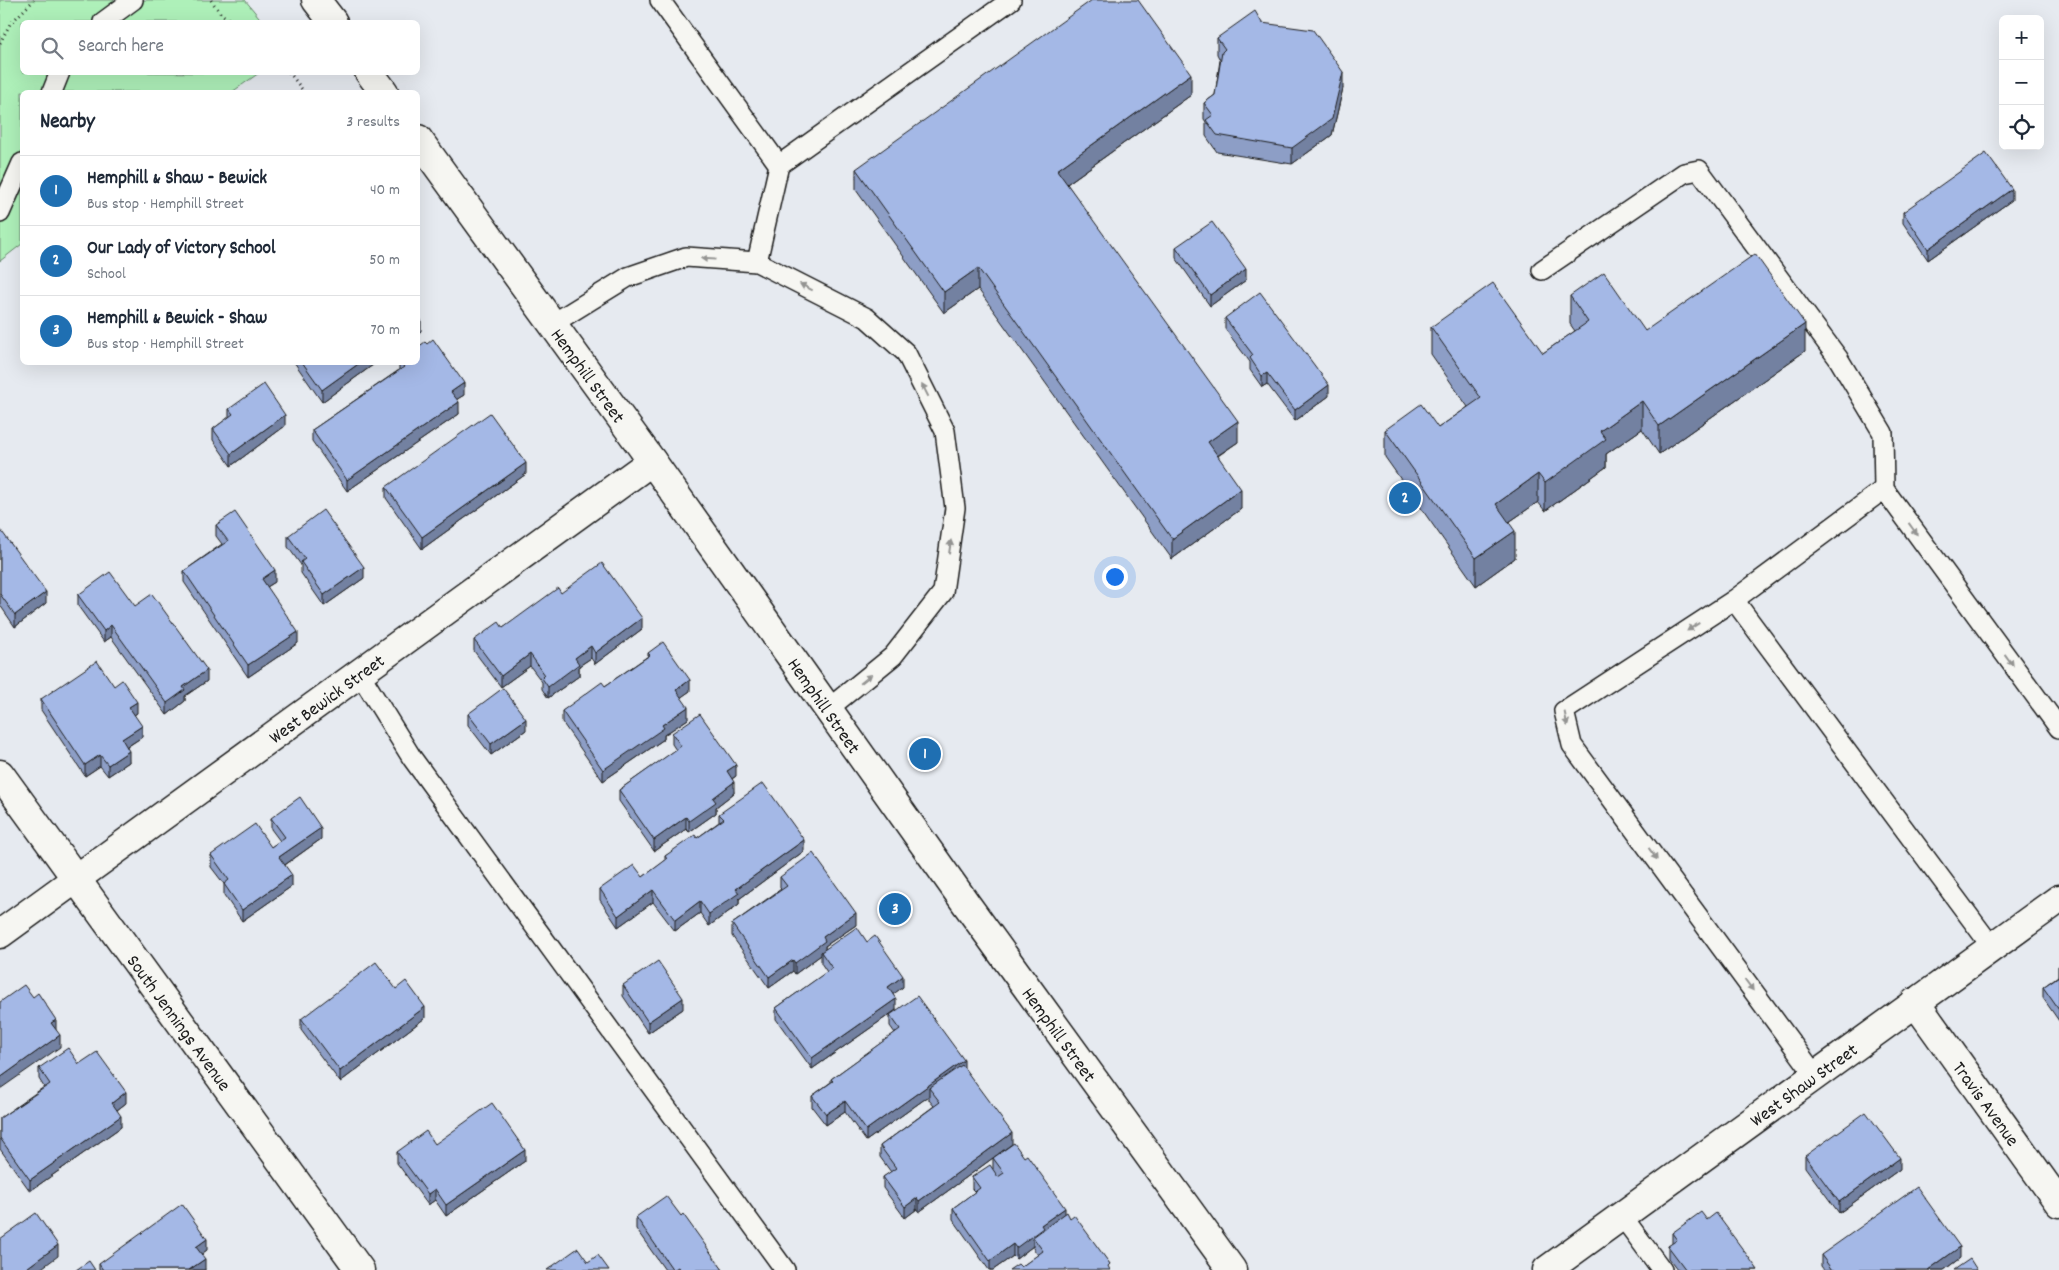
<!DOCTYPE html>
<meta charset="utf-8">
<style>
:root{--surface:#fff;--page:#f6f6f7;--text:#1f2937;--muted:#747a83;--line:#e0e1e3;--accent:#1f6fb2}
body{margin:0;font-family:Dekko,sans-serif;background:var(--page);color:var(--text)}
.controls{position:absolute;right:15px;top:15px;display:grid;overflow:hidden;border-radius:8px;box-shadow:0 5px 20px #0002}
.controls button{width:45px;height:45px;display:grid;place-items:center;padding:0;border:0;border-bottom:1px solid var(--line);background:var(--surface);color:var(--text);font:25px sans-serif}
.you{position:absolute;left:1114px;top:576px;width:18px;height:18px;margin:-12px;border:4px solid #fff;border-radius:50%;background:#1a73e8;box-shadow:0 0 0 8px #1a73e833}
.badge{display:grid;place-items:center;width:32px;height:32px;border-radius:50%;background:var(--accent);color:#fff;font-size:16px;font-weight:700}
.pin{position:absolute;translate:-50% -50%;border:2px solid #fff;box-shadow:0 1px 5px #0006}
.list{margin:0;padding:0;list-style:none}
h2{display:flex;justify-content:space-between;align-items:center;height:65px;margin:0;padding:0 20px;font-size:21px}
h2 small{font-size:16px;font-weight:400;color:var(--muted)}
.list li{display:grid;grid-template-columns:32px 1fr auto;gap:15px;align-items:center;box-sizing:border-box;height:70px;padding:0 20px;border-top:1px solid var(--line)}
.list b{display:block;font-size:19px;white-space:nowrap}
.list p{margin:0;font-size:16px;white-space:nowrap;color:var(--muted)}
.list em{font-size:16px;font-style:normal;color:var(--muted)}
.icon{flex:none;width:28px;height:28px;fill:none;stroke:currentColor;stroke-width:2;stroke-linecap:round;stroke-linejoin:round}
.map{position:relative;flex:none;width:2059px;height:1270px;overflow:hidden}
.search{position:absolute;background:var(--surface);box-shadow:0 5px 20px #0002;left:20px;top:20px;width:400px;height:55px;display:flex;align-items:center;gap:12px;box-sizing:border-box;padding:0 18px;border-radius:8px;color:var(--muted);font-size:19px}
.panel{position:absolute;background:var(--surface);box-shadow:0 5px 20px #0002;left:20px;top:90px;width:400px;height:275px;border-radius:8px}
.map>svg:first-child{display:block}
.green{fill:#aef0b9;stroke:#65866a}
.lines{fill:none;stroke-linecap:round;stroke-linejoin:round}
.service-casing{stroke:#1c1c1c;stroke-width:22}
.minor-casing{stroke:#1c1c1c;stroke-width:31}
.secondary-casing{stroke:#1c1c1c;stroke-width:31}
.path{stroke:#1c1c1c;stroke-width:3;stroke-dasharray:1 4;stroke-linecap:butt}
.service{stroke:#f6f6f2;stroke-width:19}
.minor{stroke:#f6f6f2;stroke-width:28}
.secondary{stroke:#f6f6f2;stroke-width:28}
.wall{fill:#8d9ec6;stroke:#1c1c1c}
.shaded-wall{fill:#7381a1;stroke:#1c1c1c}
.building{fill:#a4b8e6;stroke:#1c1c1c}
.oneway{fill:#949492}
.labels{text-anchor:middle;stroke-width:4;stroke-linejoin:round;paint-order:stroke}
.street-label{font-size:19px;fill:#1c1c1c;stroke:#f6f6f2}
</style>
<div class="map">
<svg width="2059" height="1270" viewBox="0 0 2059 1270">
<rect width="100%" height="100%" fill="#e6eaf0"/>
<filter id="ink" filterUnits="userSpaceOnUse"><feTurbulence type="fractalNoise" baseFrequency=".02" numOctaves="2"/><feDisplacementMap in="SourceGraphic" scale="10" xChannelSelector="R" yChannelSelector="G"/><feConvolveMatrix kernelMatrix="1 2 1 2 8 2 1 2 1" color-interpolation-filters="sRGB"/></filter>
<g filter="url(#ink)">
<path class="green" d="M0,0H245L263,22H22V72L259,73L232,92H22V244L0,261Z"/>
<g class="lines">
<g class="service-casing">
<g id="service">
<path d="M660,0L779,165"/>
<path d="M103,22L133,0"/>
<path d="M52,92L60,72"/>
<path d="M0,213L22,163"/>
<path d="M757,262L779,165L1011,0"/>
<path d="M1542,270L1684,173L1699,170L1838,358L1883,433L1884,489L2059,728"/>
<path d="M552,324L628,277L686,257L757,262L867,318L906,353L945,431L955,508L943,592L893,656L828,709"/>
<path d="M1734,600L1992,947"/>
<path d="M360,674L412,758L785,1270"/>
<path d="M1815,1075L1572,745L1564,711L1734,600L1884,489"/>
<path d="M1622,1216L1662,1270"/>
</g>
</g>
<g class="minor-casing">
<g id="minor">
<path d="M0,774L360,1270"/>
<path d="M0,934L652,461"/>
<path d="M1915,1002L2059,1203"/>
<path d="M1547,1270L2059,899"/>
</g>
</g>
<g class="secondary-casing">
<g id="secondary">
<path d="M316,0L333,22"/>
<path d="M369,72L384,92"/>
<path d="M418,139L652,461L967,905L1232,1270"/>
</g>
</g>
<g class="path">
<path d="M211,0L221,14L233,22"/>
<path d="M0,43L10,24L34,0"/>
<path d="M289,72L304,92"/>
</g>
<use href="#service" class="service"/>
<use href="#minor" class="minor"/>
<use href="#secondary" class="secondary"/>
</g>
<g class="wall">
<path d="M1262,23L1343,88L1332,135L1292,164L1217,152L1206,136V122L1204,119V103L1215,95L1220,60L1217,54V38Z"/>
<path d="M1191,95L1067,184L1238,442L1218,456L1241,509L1172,559L978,289L944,313L856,190V169Z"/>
<path d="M2012,200L1928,260L1903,223V212Z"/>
<path d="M1176,247L1246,280L1210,306L1176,258Z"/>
<path d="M1570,296L1645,331L1805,351L1659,454L1642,429L1606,454V467L1545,511L1538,502L1509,522L1515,558L1476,586L1385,457V430L1438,428L1468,407L1431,354V327L1543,353L1575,331L1570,324Z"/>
<path d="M1225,318L1329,396L1295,421L1267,384L1262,387L1250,370V362L1225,329Z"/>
<path d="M427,344L464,395L457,399L459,414L347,491L312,441V430L399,370V362H418Z"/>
<path d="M294,362H377L322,402Z"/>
<path d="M229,409L285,426L231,466L213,440V429L229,417Z"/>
<path d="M526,474L422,549L386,498V487Z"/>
<path d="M216,525L275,582L267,587L298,643L248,677L184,582V571L222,544L216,536Z"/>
<path d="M0,530L46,603L15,627L0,605Z"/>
<path d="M288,536L364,578L324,606L301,573V565L288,547Z"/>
<path d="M561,593L642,629L595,664L591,658L579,666V676L548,698L542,689V682L530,666L501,687L474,651V640L503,628Z"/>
<path d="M78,595L135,606L207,681L185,696V701L167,715L111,637L104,642L78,606Z"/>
<path d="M648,653L690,691L681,697L688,719L664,735V739L603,781L562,722V711L605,686L648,656Z"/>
<path d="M114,686L137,713L134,715L142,737L127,747L129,762L108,776L100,766L85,776L41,710V699Z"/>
<path d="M468,714L526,730L491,755L468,725Z"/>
<path d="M672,733L736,776L732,779L734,793L716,807V813L689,832L686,829L654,851L619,801V790L676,750L672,744Z"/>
<path d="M719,814L804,851L739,899V904L709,926L700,913L675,931L653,902L618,927L600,900V889L643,877L665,861V856L697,838L719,822Z"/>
<path d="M271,818L321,839L285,865L292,886L242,921L224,895V884L211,867V855L271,847L280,841L271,829Z"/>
<path d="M780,877L856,925L825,946V949L867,942L903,987L893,994L896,1010L812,1069L776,1019V1008L827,972L821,963V955L795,974L793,971L769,988L732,936V924L781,889L780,888Z"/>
<path d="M2058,966H2059V1021L2043,998V987L2058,976Z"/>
<path d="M623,985L683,1009L648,1033L623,996Z"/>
<path d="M396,989L425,1018L340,1082L301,1030V1019Z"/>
<path d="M890,1015L964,1068L1012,1144L919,1212L917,1209L905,1218L883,1188V1177L891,1172L880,1157V1146L934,1106L929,1100V1096L866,1141L845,1112L826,1125L812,1107V1096L831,1082V1079L895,1033L890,1026Z"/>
<path d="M79,1064L126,1103L117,1110L121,1127L30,1191L0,1149V1118L44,1087L39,1079V1068Z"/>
<path d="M435,1144L525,1161L446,1216L435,1200L428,1205L397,1163V1152Z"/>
<path d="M1805,1156L1900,1169L1839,1213L1805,1167Z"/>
<path d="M1024,1157L1065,1213L1070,1218L1110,1264L1021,1267L1038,1255L1033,1248V1246L1016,1259L1013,1256L993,1270H989L953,1219V1208L975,1192L972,1189V1177L993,1169V1158Z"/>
<path d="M681,1216L723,1270H665L636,1229V1217Z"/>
<path d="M1707,1220L1758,1270H1677L1668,1258V1246L1672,1244V1233Z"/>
<path d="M207,1250L201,1254L205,1270H99V1264Z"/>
<path d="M1821,1255L1960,1258L1944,1270H1824L1821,1266Z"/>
</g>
<g class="shaded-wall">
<path d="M1343,72V88L1332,135L1292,164V148Z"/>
<path d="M1191,74V95L1057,191V170Z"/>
<path d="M2012,189V200L1928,260V249Z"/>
<path d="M978,268V289L944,313V292Z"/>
<path d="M1246,269V280L1210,306V295Z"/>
<path d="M421,320V331L418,334V322Z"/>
<path d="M1805,324V351L1659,454V426Z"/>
<path d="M361,362H377L322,402V390Z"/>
<path d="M1267,373V384L1262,387V376Z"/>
<path d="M464,383V395L451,403V392Z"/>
<path d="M1329,385V396L1295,421V410Z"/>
<path d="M1642,401V429L1606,454V467L1545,511V483L1600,431Z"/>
<path d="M459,402V414L347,491V480Z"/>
<path d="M285,415V426L231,466V454Z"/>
<path d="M1238,421V442L1208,462V442Z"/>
<path d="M526,463V474L422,549V537Z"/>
<path d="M1538,474V502L1496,531V504Z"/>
<path d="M1241,489V509L1172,559V539Z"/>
<path d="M1515,531V558L1476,586V558Z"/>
<path d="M364,567V578L324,606V595Z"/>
<path d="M275,570V582L262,590V579Z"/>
<path d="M46,592V603L15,627V615Z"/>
<path d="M642,618V629L595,664V653Z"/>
<path d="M111,625V637L104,642V631Z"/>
<path d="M298,632V643L248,677V665Z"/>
<path d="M591,646V658L579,666V676L548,698V687L575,658Z"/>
<path d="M530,654V666L501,687V676Z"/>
<path d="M207,670V681L185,696V701L167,715V703L183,687Z"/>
<path d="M690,680V691L676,701V690Z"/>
<path d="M137,702V713L129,718V707Z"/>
<path d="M688,707V719L664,735V739L603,781V770L662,725Z"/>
<path d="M526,719V730L491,755V744Z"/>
<path d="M142,726V737L122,750V739Z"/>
<path d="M129,751V762L108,776V765Z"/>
<path d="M100,755V766L85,776V765Z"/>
<path d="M736,765V776L727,782V771Z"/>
<path d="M734,782V793L716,807V813L689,832V821L713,798Z"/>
<path d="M686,817V829L654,851V840Z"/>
<path d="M321,828V839L279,869V857Z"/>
<path d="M804,840V851L739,899V904L709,926V914L736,889Z"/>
<path d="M292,875V886L242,921V910Z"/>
<path d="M653,890V902L618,927V916Z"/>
<path d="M700,901V913L675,931V920Z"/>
<path d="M856,913V925L825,946V952H821V955L795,974V963L823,937Z"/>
<path d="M793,960V971L769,988V977Z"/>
<path d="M903,976V987L888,998V987Z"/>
<path d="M683,998V1009L648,1033V1022Z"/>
<path d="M896,999V1010L812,1069V1058Z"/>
<path d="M425,1007V1018L340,1082V1071Z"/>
<path d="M56,1020V1031L51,1023Z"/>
<path d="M60,1035V1047L0,1089V1078Z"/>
<path d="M964,1060V1071L929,1088V1096L866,1141V1130Z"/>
<path d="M126,1092V1103L112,1114V1103Z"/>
<path d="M845,1101V1112L826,1125V1114Z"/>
<path d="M121,1116V1127L30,1191V1180Z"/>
<path d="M1012,1133V1144L919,1212V1201Z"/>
<path d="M525,1150V1161L446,1216V1205Z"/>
<path d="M1900,1158V1169L1839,1213V1202Z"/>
<path d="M435,1189V1200L428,1205V1194Z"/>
<path d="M917,1198V1209L905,1218V1207Z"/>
<path d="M1065,1208V1220L1033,1237V1246L1016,1259V1248L1041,1225Z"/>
<path d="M207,1239V1250L196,1258V1247Z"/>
<path d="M1013,1244V1256L993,1270H990V1261Z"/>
<path d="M58,1245V1256L39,1270H24Z"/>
<path d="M1960,1247V1258L1944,1270H1928Z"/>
<path d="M205,1259V1270H189Z"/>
</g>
<g class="building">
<path d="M1092,0H1138L1191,74L1057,170L1238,421L1208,442L1241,489L1172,539L978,268L944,292L856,169Z"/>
<path d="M1255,11L1262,23L1313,30L1343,72L1332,119L1292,148L1217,135L1206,120L1213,115L1204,103L1215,95L1222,52L1225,49L1217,38Z"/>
<path d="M1986,153L2012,189L1928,249L1903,212Z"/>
<path d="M1212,222L1246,269L1210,295L1176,247Z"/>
<path d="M1755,254L1805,324L1659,426L1642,401L1600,431L1606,439L1545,483L1538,474L1496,504L1515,531L1476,558L1385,430L1421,404L1438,428L1481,398L1431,327L1493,283L1543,353L1588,322L1570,296L1604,272L1645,331Z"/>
<path d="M1260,292L1329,385L1295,410L1267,373L1262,376L1250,358L1253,355L1225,318Z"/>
<path d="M418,316L421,320L418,322Z"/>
<path d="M433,339L464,383L451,392L459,402L347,480L312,430L404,367L400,362H418V347L425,342L427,344Z"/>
<path d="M302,362H361L322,390Z"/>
<path d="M264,384L285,415L231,454L213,429L233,414L229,409Z"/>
<path d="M490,413L526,463L422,537L386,487Z"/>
<path d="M323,510L364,567L324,595L301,562L305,559L288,536Z"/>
<path d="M235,512L275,570L262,579L298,632L248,665L184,571L228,541L216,525Z"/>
<path d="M0,529L46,592L15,615L0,594Z"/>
<path d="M602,563L642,618L595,653L591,646L575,658L579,664L548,687L542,678L545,675L530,654L501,676L474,640L499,622L503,628L558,588L561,593Z"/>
<path d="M110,572L135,606L152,594L207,670L183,687L185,690L167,703L111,625L104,631L78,595Z"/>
<path d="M663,642L690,680L676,690L688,707L662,725L664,728L603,770L562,711L602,682L605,686L650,655L648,653Z"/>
<path d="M97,661L114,686L122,680L137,702L129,707L142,726L122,739L129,751L108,765L100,755L85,765L41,699Z"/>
<path d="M503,688L526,719L491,744L468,714Z"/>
<path d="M700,714L736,765L727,771L734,782L713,798L716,802L689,821L686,817L654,840L619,790L681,746L672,733Z"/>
<path d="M763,783L804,840L736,889L739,893L709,914L700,901L675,920L653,890L618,916L600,889L634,865L643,877L667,859L665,856L695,835L697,838L724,819L719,814Z"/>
<path d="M300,797L321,828L279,857L292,875L242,910L224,884L229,880L211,855L255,824L271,847L285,837L271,818Z"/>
<path d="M813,853L856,913L823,937L825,941L795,963L793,960L769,977L732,924L787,886L780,877Z"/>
<path d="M857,927L867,942L875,936L903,976L888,987L896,999L812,1058L776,1008L832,968L821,952Z"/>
<path d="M658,961L683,998L648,1022L623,985Z"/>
<path d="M376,962L396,989L406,981L425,1007L340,1071L301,1019Z"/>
<path d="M2059,976V1010L2043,987Z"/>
<path d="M24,985L33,997L38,993L56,1020L51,1023L60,1035L0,1078V1002Z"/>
<path d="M917,996L964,1060L866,1130L845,1101L826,1114L812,1096L833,1081L831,1079L900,1029L890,1015Z"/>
<path d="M68,1048L79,1064L97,1052L126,1092L112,1103L121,1116L30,1180L0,1138V1118L50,1084L39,1068Z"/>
<path d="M962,1065L1012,1133L919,1201L917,1198L905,1207L883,1177L896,1168L880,1146L940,1102L929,1088Z"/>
<path d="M492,1103L525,1150L446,1205L435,1189L428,1194L397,1152L426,1131L435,1144Z"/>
<path d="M1866,1112L1900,1158L1839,1202L1805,1156Z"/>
<path d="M1014,1143L1024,1157L1027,1155L1065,1208L1041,1225L1043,1228L1016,1248L1013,1244L990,1261L953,1208L980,1188L972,1177L990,1165L998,1177L1004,1173L993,1158Z"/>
<path d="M1917,1187L1960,1247L1928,1270H1832L1821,1255Z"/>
<path d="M666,1196L681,1216L683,1214L723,1270H680L678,1267L673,1270L636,1217Z"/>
<path d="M182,1204L207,1239L196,1247L205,1259L189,1270H103L99,1264Z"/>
<path d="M1067,1212L1070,1218L1074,1215L1110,1264L1108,1266L1110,1270H1009L1018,1264L1021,1267L1043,1251L1033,1237Z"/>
<path d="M1701,1212L1707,1220L1716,1213L1758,1270H1686L1668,1246L1677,1240L1672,1233Z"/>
<path d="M36,1213L58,1245L24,1270H0V1239Z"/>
<path d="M578,1248L588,1262L598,1255L609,1270H547Z"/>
<path d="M1970,1259L1977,1270H1954Z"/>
<path d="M89,1261L95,1270H76Z"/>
</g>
<defs><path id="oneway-solid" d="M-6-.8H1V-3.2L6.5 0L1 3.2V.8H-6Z" transform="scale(1.25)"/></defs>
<g class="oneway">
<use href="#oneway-solid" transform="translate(708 259) rotate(-177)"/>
<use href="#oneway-solid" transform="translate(806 287) rotate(-153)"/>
<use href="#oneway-solid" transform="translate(925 390) rotate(-117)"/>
<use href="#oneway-solid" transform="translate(1913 529) rotate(54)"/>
<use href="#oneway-solid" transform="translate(950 547) rotate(-82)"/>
<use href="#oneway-solid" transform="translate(1693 627) rotate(147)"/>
<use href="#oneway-solid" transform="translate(2009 660) rotate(54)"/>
<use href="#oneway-solid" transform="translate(866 679) rotate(-39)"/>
<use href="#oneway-solid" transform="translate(1566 719) rotate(79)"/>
<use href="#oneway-solid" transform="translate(1653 854) rotate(54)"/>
<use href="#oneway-solid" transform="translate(1749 985) rotate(54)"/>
</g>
</g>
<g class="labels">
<g class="street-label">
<text transform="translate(589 375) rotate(54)" y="7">Hemphill Street</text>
<text transform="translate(326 698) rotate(-36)" y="7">West Bewick Street</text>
<text transform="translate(825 705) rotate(55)" y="7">Hemphill Street</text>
<text transform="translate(180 1022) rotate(54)" y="7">South Jennings Avenue</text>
<text transform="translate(1060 1034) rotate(54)" y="7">Hemphill Street</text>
<text transform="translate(1803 1084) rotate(-36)" y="7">West Shaw Street</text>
<text transform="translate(1987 1103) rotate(54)" y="7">Travis Avenue</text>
</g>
</g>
</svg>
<div class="controls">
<button>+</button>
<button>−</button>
<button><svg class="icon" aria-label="locate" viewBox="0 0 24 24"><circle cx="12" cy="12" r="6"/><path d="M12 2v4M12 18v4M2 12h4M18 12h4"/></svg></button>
</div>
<div class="you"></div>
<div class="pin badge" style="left:925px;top:754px">1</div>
<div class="pin badge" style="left:1405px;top:498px">2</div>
<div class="pin badge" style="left:895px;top:909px">3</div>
<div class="search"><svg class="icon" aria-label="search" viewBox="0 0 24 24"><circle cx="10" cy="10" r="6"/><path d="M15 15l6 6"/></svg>Search here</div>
<section class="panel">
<h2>Nearby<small>3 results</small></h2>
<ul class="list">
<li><span class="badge">1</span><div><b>Hemphill &amp; Shaw - Bewick</b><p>Bus stop · Hemphill Street</p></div><em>40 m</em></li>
<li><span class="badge">2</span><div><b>Our Lady of Victory School</b><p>School</p></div><em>50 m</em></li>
<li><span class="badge">3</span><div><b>Hemphill &amp; Bewick - Shaw</b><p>Bus stop · Hemphill Street</p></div><em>70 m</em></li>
</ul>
</section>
</div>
